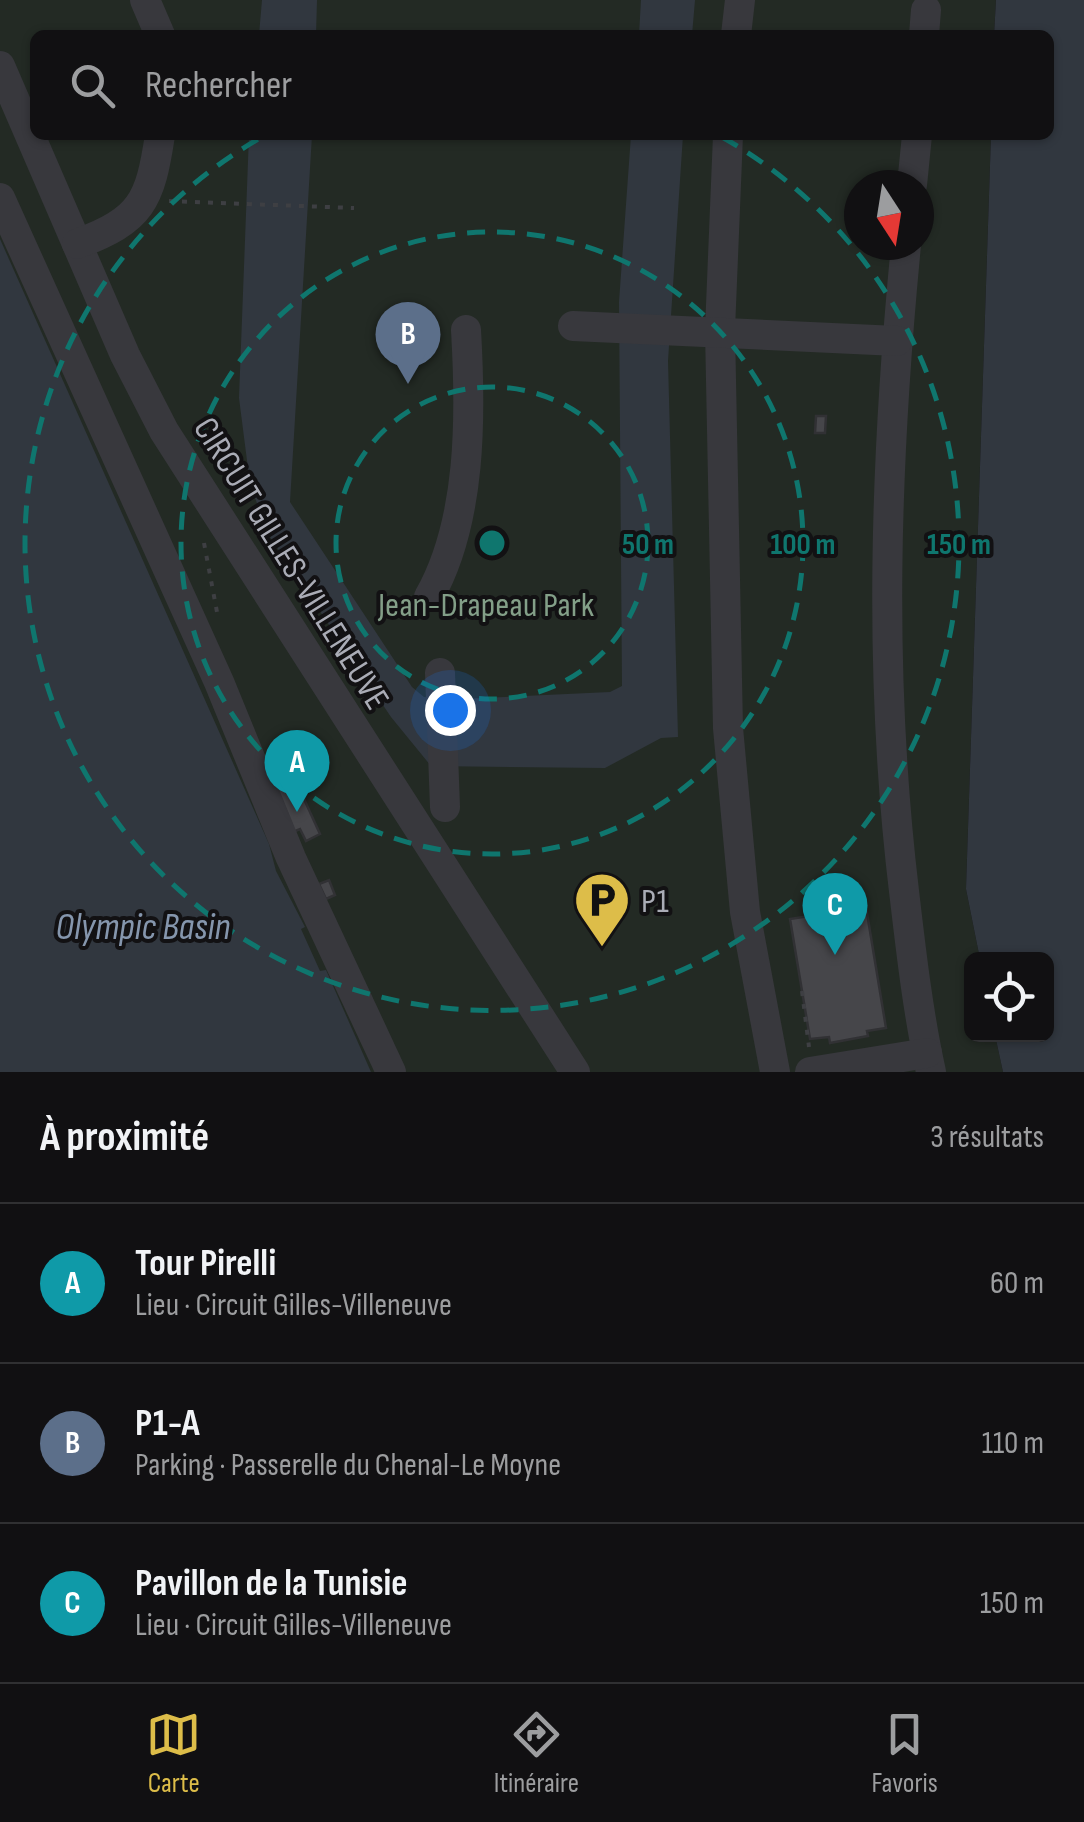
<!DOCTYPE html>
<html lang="fr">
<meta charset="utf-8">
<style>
:root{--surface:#111012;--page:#1a191b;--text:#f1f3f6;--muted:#9c9d9f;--line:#303032;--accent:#ddbd49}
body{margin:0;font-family:"Sofia Sans Condensed",sans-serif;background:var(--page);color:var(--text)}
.controls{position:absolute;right:30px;bottom:30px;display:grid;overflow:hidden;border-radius:15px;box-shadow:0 2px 8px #0004}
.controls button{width:90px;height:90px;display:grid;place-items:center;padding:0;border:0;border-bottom:2px solid var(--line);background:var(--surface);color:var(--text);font:50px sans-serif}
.compass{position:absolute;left:844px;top:170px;width:90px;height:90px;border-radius:50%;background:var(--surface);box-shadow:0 2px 8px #0004;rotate:168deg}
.you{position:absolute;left:450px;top:710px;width:35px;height:35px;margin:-25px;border:8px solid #fff;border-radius:50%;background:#1a73e8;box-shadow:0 0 0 15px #1a73e833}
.badge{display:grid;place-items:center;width:65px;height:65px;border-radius:50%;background:var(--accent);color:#fff;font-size:32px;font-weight:700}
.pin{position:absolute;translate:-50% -82px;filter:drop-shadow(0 2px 5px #0008)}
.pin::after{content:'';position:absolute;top:52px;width:35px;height:30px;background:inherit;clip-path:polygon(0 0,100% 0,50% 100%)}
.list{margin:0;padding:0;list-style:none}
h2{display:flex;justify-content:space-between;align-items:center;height:130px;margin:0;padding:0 40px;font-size:42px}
h2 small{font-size:32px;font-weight:400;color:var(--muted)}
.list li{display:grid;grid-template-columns:65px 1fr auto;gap:30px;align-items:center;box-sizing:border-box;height:160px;padding:0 40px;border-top:2px solid var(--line)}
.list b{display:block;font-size:38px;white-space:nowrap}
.list p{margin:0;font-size:32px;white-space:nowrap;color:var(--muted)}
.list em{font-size:32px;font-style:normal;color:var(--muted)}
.icon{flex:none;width:55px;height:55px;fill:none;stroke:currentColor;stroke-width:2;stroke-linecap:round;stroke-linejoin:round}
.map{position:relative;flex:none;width:1084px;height:1072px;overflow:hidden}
.search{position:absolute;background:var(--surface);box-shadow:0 2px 8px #0004;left:30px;right:30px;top:30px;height:110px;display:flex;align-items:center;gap:25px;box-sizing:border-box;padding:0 35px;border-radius:15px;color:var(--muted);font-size:38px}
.sheet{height:610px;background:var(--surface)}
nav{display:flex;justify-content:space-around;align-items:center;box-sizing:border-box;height:140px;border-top:2px solid var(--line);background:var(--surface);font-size:28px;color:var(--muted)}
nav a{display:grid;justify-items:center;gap:5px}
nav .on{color:var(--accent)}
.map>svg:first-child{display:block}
.green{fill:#232a24;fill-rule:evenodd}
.water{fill:#31373f}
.building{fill:#46464a;stroke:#313134;stroke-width:2.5}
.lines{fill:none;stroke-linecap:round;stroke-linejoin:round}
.path{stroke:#3e3f43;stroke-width:4;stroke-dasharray:5 8;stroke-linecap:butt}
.minor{stroke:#38383d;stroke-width:30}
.ring{fill:none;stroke:#0f766e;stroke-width:5;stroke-dasharray:18 12}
.labels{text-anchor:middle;stroke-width:8;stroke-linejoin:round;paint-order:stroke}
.street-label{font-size:35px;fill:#aaacb6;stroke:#121113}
.park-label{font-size:35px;fill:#839f88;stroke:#121113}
.poi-label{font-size:35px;fill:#aaacb6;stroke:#121113;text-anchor:start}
.water-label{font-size:38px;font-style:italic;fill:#8596ad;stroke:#121113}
.centre{fill:#0f766e;stroke:#121113;stroke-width:5}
.ring-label{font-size:30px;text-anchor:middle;font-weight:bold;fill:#0f766e;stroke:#121113;stroke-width:8;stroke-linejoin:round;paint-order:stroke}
</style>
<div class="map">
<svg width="1084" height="1072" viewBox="0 0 1084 1072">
<rect width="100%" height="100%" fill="#171618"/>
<path class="green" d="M0,0H996L994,35H35V135H991L966,889L980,959H972V1034L995,1035L1003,1072H0ZM859,185H919V245H859Z"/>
<g class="water">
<path d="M262,0H317L316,35H259Z"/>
<path d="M641,0H695L692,35H639Z"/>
<path d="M996,0H1084V1072H1003L995,1035L1046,1034V959H980L966,889L991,135H1049V35H994Z"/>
<path d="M249,135H312L290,502L412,687L424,697L460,699L610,692L622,686L619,302L631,135H683L668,361L678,737L661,738L605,768L431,766L391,717L268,534L250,484L239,398Z"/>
<path d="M0,239L269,844L276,871L305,927L301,929L320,971L326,970L371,1072H0Z"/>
</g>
<g class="building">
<path d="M816,416H826L825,433H815Z"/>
<path d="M288,764L320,834L306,841L300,829L293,832L265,772Z"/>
<path d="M329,880L335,895L326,899L319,884Z"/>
<path d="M864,894L866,907L848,910L846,897Z"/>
<path d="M866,907L886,1028L867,1031L868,1036L830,1043L829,1037L810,1039L790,919Z"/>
</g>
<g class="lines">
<g class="path">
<path d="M169,201L354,208"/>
<path d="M204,543L217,612"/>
<path d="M802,991L809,1047"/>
</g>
<g class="minor">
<path d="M145,0L160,35"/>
<path d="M736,35L740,0"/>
<path d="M924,35L926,10"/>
<path d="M0,66L125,355L164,431L575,1072"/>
<path d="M728,135L720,330L728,728L745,912L775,1072"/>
<path d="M912,185L917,135"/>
<path d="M0,198L219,682L291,858L391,1072"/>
<path d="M77,244C142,220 150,201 160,135"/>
<path d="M906,245C885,462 878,674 904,891C911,951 918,1013 931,1072"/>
<path d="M573,326L897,341"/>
<path d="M429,597C472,521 471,415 466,330"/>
<path d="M440,673L445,807"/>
<path d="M810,1072L927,1053"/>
</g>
</g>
<g class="ring">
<circle cx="492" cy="543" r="156"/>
<circle cx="492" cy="543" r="311"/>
<path d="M722 137A467 467 0 1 1 262 137"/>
</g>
<defs>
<g id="parking-pin" transform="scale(2.875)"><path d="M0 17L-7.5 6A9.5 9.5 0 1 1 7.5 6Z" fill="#ddbd49" stroke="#121113"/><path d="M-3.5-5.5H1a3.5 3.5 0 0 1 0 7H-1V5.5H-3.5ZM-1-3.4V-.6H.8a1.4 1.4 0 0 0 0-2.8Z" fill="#111"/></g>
</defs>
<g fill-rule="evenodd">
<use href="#parking-pin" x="602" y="900"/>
</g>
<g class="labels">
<g class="street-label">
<text transform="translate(292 563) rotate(58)" y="12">CIRCUIT GILLES-VILLENEUVE</text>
</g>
<g class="park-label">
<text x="486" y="616">Jean-Drapeau Park</text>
</g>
<g class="poi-label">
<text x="641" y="912">P1</text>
</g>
<g class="water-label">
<text x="143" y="939">Olympic Basin</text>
</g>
</g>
<circle cx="492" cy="543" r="15" class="centre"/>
<g class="ring-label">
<text x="648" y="554">50 m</text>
<text x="803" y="554">100 m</text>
<text x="959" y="554">150 m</text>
</g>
</svg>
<div class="controls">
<button><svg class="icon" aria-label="locate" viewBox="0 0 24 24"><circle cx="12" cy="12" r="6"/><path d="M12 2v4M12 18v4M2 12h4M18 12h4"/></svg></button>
</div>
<svg class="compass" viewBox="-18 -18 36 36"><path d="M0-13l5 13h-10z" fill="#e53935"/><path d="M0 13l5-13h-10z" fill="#9c9d9f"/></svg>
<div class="you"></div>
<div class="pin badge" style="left:297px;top:812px;background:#0f9aa8">A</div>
<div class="pin badge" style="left:408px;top:384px;background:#5c6f8a">B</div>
<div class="pin badge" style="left:835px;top:955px;background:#0f9aa8">C</div>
<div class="search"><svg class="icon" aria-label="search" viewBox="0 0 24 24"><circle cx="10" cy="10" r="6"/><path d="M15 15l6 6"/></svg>Rechercher</div>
</div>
<section class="sheet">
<h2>À proximité<small>3 résultats</small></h2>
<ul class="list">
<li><span class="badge" style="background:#0f9aa8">A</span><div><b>Tour Pirelli</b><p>Lieu · Circuit Gilles-Villeneuve</p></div><em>60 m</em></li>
<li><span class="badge" style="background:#5c6f8a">B</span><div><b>P1-A</b><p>Parking · Passerelle du Chenal-Le Moyne</p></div><em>110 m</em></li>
<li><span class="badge" style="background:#0f9aa8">C</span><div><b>Pavillon de la Tunisie</b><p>Lieu · Circuit Gilles-Villeneuve</p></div><em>150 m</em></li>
</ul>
</section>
<nav>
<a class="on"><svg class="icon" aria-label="map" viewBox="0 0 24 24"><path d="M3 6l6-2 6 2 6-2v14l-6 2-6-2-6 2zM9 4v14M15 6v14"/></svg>Carte</a>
<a><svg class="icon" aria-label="directions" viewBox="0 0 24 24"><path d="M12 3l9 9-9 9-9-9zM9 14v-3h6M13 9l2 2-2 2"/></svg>Itinéraire</a>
<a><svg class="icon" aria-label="saved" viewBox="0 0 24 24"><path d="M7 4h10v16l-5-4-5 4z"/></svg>Favoris</a>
</nav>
